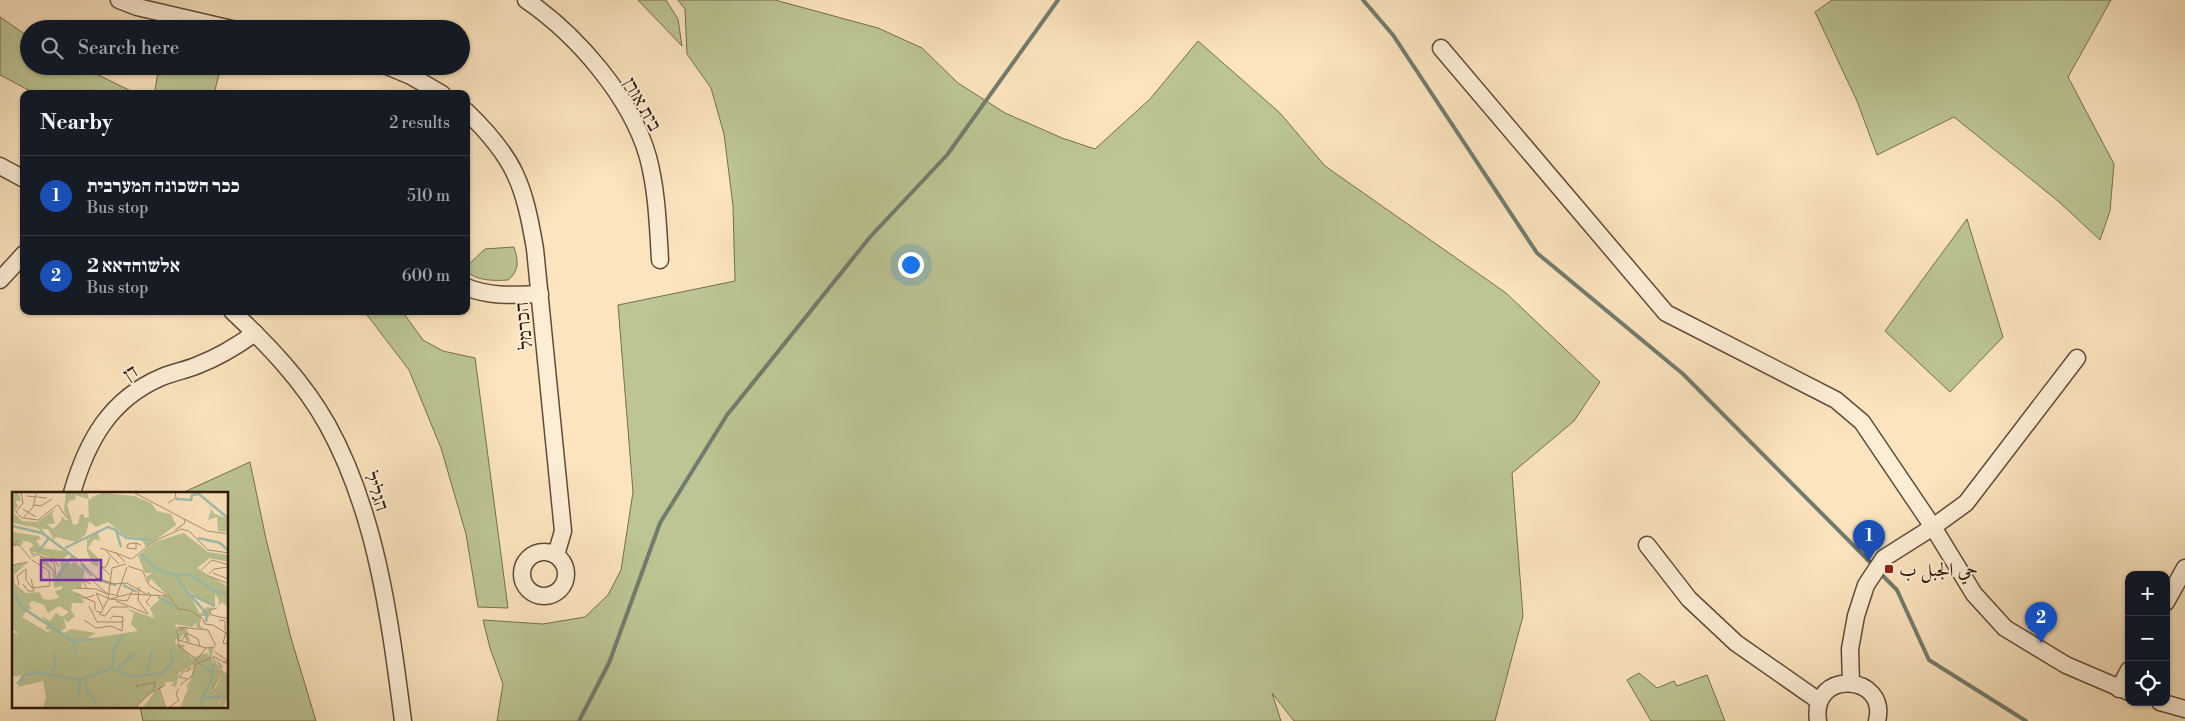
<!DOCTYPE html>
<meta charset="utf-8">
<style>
:root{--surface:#171b24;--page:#242831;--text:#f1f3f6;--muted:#9ea1a6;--line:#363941;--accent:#c59692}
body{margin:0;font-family:"Libre Bodoni",Amiri,"Frank Ruhl Libre",serif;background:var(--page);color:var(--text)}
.controls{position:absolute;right:15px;bottom:15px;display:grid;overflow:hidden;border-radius:10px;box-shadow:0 1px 4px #0004}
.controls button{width:45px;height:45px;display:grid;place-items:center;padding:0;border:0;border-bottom:1px solid var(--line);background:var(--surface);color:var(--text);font:25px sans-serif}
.you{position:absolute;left:910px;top:264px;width:18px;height:18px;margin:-12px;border:4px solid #fff;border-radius:50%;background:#1a73e8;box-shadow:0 0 0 8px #1a73e833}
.badge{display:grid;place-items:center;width:32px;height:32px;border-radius:50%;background:var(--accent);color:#fff;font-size:16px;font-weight:700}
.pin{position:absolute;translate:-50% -41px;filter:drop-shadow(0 1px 2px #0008)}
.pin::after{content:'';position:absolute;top:26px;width:18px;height:15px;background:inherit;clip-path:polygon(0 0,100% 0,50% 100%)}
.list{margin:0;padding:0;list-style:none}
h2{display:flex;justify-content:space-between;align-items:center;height:65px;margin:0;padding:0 20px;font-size:21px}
h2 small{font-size:16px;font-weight:400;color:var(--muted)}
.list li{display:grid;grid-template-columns:32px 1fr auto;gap:15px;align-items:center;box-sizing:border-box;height:80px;padding:0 20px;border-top:1px solid var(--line)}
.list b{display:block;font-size:19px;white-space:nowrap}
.list p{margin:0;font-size:16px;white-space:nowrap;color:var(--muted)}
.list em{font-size:16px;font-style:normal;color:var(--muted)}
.icon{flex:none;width:28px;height:28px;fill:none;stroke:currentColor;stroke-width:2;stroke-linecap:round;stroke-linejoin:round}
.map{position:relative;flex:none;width:2185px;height:721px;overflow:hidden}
.search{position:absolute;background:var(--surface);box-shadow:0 1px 4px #0004;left:20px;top:20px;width:450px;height:55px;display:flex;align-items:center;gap:12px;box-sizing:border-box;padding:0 18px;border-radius:28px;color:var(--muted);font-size:19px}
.panel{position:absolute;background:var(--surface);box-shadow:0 1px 4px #0004;left:20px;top:90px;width:450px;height:225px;border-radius:10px}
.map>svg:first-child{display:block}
.green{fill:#bcc593;stroke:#756e4f}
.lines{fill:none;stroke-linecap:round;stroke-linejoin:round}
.stream{stroke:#727c6d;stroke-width:4}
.minor-casing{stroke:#614b38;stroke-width:19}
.minor{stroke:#fcedd5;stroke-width:16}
.poi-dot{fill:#8f2418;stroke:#fcedd5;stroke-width:2}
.labels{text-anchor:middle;stroke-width:4;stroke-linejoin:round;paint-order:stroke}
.street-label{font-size:19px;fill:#2e180b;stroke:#fcedd5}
.poi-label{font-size:19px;fill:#2e180b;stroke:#fcedd5;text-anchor:start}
.inset-river{fill:none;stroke:#9fbfae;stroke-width:2.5}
.inset-road{fill:none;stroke:#a99276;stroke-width:1}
.view{fill:#7b2cbf;fill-opacity:0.15;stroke:#7b2cbf;stroke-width:2.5}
.inset-edge{fill:none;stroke:#2e180b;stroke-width:2.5}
</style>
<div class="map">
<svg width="2185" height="721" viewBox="0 0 2185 721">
<rect width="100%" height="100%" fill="#fbe4be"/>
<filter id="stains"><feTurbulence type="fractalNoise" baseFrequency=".004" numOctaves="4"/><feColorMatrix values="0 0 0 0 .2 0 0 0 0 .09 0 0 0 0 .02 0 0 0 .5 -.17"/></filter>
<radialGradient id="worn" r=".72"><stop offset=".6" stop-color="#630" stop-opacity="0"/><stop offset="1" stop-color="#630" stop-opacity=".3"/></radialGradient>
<g class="green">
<path d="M638,0H666L678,19L682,46Z"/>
<path d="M678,0H775L878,28L922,48L958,83L1005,113L1062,138L1095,149L1150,99L1198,41L1280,113L1325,166L1506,293L1600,382L1574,421L1512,473L1523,616L1495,721H1294L1272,693L1281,721H497L503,684L490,648L483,620L543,624L585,617L608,595L621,570L633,492L618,305L735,281L733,206L724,134L711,88L687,54L685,9Z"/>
<path d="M1832,0H2111L2068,77L2114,164L2110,211L2100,240L2058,201L1954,117L1877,155L1857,101L1815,12Z"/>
<path d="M0,17L29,37V66H80L137,94H36L0,75Z"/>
<path d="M159,66H221L214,94H161L155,90Z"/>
<path d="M1967,219L2003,337L1950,392L1885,331Z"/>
<path d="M514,247C518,261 520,270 508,280C494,281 477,281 466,271V267L485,249Z"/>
<path d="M364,311H402L423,340L443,351L475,358L508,608L478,607L466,534L441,448L409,370Z"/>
<path d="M250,462L266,539L291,638L316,721H143L140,707H228V493H182Z"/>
<path d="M1639,673L1657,688L1674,681L1677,686L1707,675L1725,721H1651L1627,680Z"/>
</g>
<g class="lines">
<g class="stream">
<path d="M1363,0L1393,35L1537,253L1683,374L1874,566"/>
<path d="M1880,573L1897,590L1929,660L2026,721"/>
<path d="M579,721L609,663L660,523L727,415L870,237L947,155L1058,0"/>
</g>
<g class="minor-casing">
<g id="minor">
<path d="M119,0L137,7L232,29"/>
<path d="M526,0C577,35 631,97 648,157C657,191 658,226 660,260"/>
<path d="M1441,48L1666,313L1836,400L1862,422L1933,527L1974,594L2005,628L2066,665L2129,692"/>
<path d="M387,66L411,76L442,94"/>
<path d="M466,111C515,158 524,184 535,249L563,531L556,555"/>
<path d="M0,166L24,179"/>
<path d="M0,280L24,254"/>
<path d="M466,287C490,297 515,295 540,294"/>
<path d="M232,311C267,344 303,381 327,424C377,514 390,621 403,721"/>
<path d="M72,493C87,441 110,399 162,377C174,372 187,370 198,365C219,357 237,346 255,333"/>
<path d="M1647,545L1689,599L1736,643L1819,701"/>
<circle cx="544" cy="574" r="22"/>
<path d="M2166,602L2185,568"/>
<path d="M1851,683L1850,649L1856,616L1866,585L1884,558L1933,527L1966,503L2077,358"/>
<path d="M2119,689L2129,670"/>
<path d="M2160,702L2185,709"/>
<path d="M1818,721C1810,668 1889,674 1877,721"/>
</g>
</g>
<use href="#minor" class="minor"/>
</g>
<rect class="poi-dot" x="1884" y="564" width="10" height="10" rx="2.5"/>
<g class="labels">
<g class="street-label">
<text transform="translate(643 104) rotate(61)" y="7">בית אורן</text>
<text transform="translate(523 326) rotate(-96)" y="7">הכרמל</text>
<text transform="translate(130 372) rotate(-33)" y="7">דן</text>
<text transform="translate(377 491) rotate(71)" y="7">הגליל</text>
</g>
<g class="poi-label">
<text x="1899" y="576">حي الجبل ب</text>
</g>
</g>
<g transform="translate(12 492)">
<rect width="216" height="216" fill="#fbe4be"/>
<path d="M0,0H6L9,9H3L6,14L2,21L10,29L25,30L43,17L40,22L43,32H35L41,37L49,29L50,24L54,29L56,27L52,18L54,0H76L77,9L80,5L91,1L122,4L139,11L145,19L159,22L164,33L134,55L128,46L114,44L96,30L84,35L77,29L74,42L64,50L44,45L42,48L36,37H30L34,45L26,36L0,31ZM63,3L76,7L77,25L72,26V22L68,23L66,32L61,33L55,13L57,9L64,7ZM196,13L203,22L216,27V40L206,39L205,25L196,28L199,18ZM0,40L27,44L29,47L24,48L29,56L52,59L57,62L50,68L59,72L62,69L73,79L69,96L59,98L69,104L72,111H60L59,119L63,124L56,130L52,127L54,136L49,139L52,141L59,137L84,141L74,147L126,139L119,132L122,120H119L116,117L142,126L138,116L154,102L139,87L136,91L134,85L140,81H133L126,64L142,50L172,41L196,60L216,63V70L198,66L185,76L216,95V116L210,110L206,114L207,108L203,102V116L175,98L188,122L195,115L202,116L198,118V127L197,124H189L188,134L193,137L185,136L184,131L180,135L163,132L164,136L174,135L166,138L164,144L169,137H175L178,150H175L171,142L167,148L164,147L163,152L173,153L171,156L180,166L194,161L198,164L196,156H202L199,165L207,183L201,198L206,206L203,216H168L176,196L174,194L178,189L183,174L181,173L167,181L164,195L159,194L162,190H154L147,199L153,216H131L146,195L122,216H31L34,205L31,189L6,195L9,183L0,185V140L7,142L0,137V73L15,71L2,83L3,92L14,101L27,100L31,107L38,108L47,106L43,99L50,97V94L42,96L40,78L27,69H35L42,78L44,85L49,76L48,69L19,59L23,62L20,64L17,57L22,53L17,50L11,49L10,53L0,54ZM21,109L32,113L36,121L47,114L57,120L50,125L44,121L38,129L29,124L36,132L33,137L40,138L35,140L10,125L16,117L19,118L17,111ZM86,40L88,49L82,47L76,56L87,67L86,75L80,72L75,59V46L77,48V44ZM204,167L211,174L209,177L215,182L216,202L212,216H205L208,208L202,198L209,185Z" fill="#bcc593" fill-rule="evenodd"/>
<path class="inset-river" d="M216,0L217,15M164,7L179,8L180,3L187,2L217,27M0,34L30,41L67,69M104,39L115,46L140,48M186,46L208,51L216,58M53,56L96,35L104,38L109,55M26,60L36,47M129,62L144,77L163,83L176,101L202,114M69,72L80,84M163,82L178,83L203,99L217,102M83,87L104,93M44,93L47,82L61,64M111,93L125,100M0,99L11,116L62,150L63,161M177,102L195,122L194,130M146,105L162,114M60,149L82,147M189,172L201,182M100,176L102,157L111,142M106,176L123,161M40,180L44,170L42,162M135,180L140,159M73,187L75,198L84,210M5,192L13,183L26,180L67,188L100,176L120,185L150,181L161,169L158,157M66,206L68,189M190,206L214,204M189,216L190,206L201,185L202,172"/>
<path class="inset-road" d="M9,0L11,11L4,20L10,26M121,0L195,39L217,42M15,4L35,6M156,11L164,6L163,0M22,13L29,14L40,7M46,13L55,26M11,17L24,25M11,26L26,28L45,13M11,26L21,15L24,2M163,38L173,31L172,27M7,48L1,53H7L19,67M124,51V57L115,56L116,52L124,51L129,53M88,56L104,61L113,70M94,59L107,72M104,61L119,67M21,65L25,62L42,71L44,83M28,65L42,67L47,75M120,67L142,49L169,37L177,39L196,58L217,61M68,69L85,86L102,92L115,91L136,103M0,73L16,70M116,74L131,79L133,85M14,77V88L20,96L38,94L37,79L20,68M189,78L200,68L217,73M201,81L216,87V91M197,82L202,77L216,75M98,83L90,75H94L98,65M197,84L217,92M133,86L138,94L154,103M80,88L94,101L107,104M11,92L16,99H22L19,87M7,93L5,84L14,77M64,96L84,97L95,102M75,96L70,88L79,92M136,100L139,104L134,110L138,114M64,101L74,106L83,103M105,103L115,75M156,103L166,117L177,118L190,126L193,132L201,133L217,143M70,105L83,110V118M98,107L115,109L121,98M104,109L136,122L126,108L127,95M77,114L85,130H111M91,116L84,101L98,107L117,102L155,104M205,116L198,118L199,123L217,127M84,119L89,121L96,107L100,76L114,72M87,122L93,124L100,115H116M72,128L84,136L99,134L110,139L111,125L101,124L98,127M207,128L213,129V139M165,135L196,138L204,154M175,135L165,139L166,148L194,156L203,155M214,140L211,151L217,152M166,148L167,154L184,167M169,149L175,141L186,147L188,154M203,160L216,169L211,170M201,164L217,173M201,165L208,184L201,196L207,205L204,216M182,171L194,156M183,173L200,165M178,175L174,180L181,175M173,178L167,185L175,187M168,193L180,184L183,173M147,196L154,216M125,197L124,194L143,190L142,199M158,215L167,208L164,203L166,197M123,216L137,202L153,193"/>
<path class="view" d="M29,68H89V88H29Z"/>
<rect width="216" height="216" class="inset-edge"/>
</g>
<rect width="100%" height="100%" filter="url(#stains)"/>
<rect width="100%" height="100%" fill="url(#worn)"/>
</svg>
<div class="controls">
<button>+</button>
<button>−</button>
<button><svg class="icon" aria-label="locate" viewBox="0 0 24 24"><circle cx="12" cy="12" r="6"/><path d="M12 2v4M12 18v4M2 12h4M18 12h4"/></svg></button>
</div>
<div class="you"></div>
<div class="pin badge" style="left:1869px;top:561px;background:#1a4fb4">1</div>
<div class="pin badge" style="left:2041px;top:643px;background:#1a4fb4">2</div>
<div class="search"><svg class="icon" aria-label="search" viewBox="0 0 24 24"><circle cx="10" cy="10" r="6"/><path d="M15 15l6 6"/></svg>Search here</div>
<section class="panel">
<h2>Nearby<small>2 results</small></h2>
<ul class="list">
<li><span class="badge" style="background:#1a4fb4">1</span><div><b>ככר השכונה המערבית</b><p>Bus stop</p></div><em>510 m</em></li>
<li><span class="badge" style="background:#1a4fb4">2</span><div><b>אלשוהדאא 2</b><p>Bus stop</p></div><em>600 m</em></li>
</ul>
</section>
</div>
